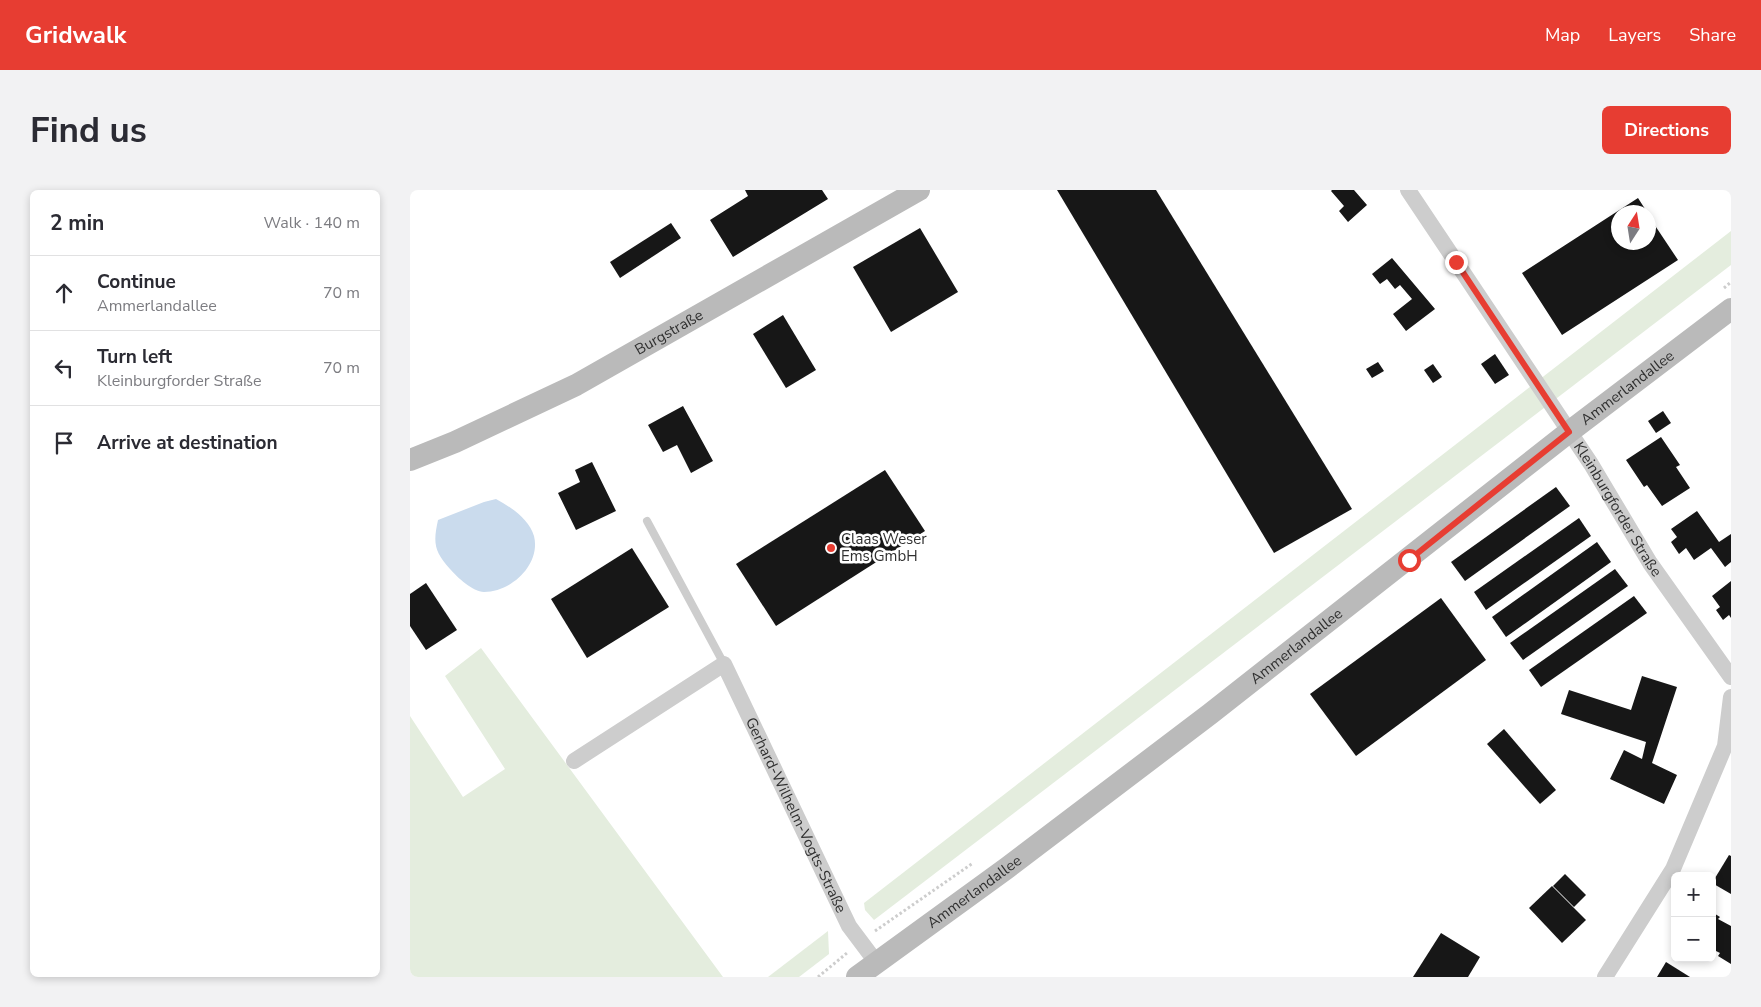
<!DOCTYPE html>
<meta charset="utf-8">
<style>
:root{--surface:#fff;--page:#f2f2f3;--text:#2b2b33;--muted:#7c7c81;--line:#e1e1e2;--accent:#e73d32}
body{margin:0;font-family:"Nunito Sans",sans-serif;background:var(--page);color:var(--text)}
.controls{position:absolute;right:15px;bottom:15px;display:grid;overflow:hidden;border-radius:8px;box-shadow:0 2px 8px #0003}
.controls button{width:45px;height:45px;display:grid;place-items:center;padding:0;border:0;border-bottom:1px solid var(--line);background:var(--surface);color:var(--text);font:25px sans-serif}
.compass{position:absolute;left:1201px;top:15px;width:45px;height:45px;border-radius:50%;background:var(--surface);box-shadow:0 2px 8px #0003;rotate:12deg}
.stop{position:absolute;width:15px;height:15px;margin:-11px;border:4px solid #e73d32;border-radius:50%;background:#fff}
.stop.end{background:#e73d32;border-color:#fff;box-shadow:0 1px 5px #0008}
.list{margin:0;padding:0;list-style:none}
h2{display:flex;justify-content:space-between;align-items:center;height:65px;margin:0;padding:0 20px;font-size:21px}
h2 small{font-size:16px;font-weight:400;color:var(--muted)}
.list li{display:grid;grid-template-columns:32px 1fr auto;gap:15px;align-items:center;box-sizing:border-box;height:75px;padding:0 20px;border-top:1px solid var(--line)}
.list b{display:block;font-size:19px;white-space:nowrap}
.list p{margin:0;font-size:16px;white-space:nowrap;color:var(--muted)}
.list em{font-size:16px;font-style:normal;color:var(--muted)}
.icon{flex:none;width:28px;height:28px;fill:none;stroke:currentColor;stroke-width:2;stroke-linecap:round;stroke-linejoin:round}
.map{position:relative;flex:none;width:1321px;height:787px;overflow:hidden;border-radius:8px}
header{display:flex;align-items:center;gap:30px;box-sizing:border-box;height:70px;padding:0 25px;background:var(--accent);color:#fff}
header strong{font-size:24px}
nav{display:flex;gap:28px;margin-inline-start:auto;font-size:18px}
.intro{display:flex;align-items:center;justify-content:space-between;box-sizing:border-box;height:120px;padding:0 30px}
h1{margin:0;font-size:35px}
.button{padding:12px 22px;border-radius:8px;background:var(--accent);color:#fff;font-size:18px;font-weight:700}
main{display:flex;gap:30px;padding:0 30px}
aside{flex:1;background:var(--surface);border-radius:8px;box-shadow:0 2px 8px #0003}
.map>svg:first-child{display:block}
.green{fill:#e4edde}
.water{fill:#cadbed}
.building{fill:#171717}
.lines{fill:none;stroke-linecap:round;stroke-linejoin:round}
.path{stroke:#cdcdcd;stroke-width:3;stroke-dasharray:2.5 2.5;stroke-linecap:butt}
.lane{stroke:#cdcdcd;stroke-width:8}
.street{stroke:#cdcdcd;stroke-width:16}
.secondary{stroke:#bababa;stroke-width:22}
.route{stroke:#e73d32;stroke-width:6}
.poi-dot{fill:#e73d32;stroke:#fff;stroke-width:2}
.labels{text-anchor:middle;stroke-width:5;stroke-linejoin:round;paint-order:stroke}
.street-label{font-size:15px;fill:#303030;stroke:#fff}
.poi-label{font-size:15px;fill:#303030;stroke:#fff;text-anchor:start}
</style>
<header>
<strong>Gridwalk</strong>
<nav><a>Map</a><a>Layers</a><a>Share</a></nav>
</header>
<div class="intro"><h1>Find us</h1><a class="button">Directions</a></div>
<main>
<aside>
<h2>2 min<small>Walk · 140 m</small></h2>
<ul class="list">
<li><svg class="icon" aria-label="ahead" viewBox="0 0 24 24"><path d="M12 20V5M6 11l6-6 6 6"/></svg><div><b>Continue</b><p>Ammerlandallee</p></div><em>70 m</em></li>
<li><svg class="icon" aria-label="left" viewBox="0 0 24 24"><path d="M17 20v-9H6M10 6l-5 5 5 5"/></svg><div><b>Turn left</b><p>Kleinburgforder Straße</p></div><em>70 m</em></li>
<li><svg class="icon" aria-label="arrive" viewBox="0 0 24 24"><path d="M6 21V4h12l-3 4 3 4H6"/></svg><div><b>Arrive at destination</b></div></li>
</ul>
</aside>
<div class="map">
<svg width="1321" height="787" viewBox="0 0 1321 787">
<rect width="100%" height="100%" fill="#fff"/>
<g class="green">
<path d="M1321,41V75L464,730L455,720L454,713Z"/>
<path d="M71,458L313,787H0V526L53,607L95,579L35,486Z"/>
<path d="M418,741L419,764L389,787H358Z"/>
</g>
<path class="water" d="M86,309C101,317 119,329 124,346C131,374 102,402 74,402C63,402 47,387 40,379C24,361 23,353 28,330L74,312Z"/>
<g class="building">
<path d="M335,0H412L418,9L323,67L300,30L338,6Z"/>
<path d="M647,0H746L942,319L864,363Z"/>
<path d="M922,0H944L957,15L938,32L929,21L934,16L921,1Z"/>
<path d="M1228,8L1237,22H1208V52H1238V25L1268,70L1152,145L1112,83Z"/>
<path d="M261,33L271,48L210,88L200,72Z"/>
<path d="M510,38L548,102L481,142L443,77Z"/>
<path d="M982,68L1025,119L996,141L983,124L1002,109L990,95L985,99L977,89L970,94L962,84Z"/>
<path d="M373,125L406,180L376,198L343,144Z"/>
<path d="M1085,164L1099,185L1085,194L1071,174Z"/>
<path d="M968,172L974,181L962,188L956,179Z"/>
<path d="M1023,174L1032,187L1023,193L1014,180Z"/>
<path d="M273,216L303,271L281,283L267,255L253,262L238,235Z"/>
<path d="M1253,221L1261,233L1246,243L1238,231Z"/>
<path d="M1251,247L1270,275L1266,277L1280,298L1252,316L1237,295L1234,297L1216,270Z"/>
<path d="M182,272L206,321L166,340L148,303L170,292L165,280Z"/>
<path d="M475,280L515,341L366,436L326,374Z"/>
<path d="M1146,297L1160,316L1055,391L1041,372Z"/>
<path d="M1287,321L1309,352L1321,344V372L1315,377L1301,358L1284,370L1276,358L1269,364L1261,352L1267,347L1261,339Z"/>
<path d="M1169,328L1181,346L1076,420L1064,402Z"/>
<path d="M1187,352L1201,372L1096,447L1082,427Z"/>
<path d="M222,358L259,417L177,468L141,409Z"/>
<path d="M1205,379L1218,396L1113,470L1100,453Z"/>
<path d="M1321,391V428L1319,425L1313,430L1306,420L1310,417L1302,406Z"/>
<path d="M16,393L47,440L16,460L0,436V404Z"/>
<path d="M1224,406L1237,423L1131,497L1119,480Z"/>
<path d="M1031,408L1076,470L946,566L900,504Z"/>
<path d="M1232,486L1267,497L1242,573L1267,585L1254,614L1200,589L1214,560L1232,569L1236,552L1151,524L1159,500L1221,520Z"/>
<path d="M1094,539L1146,600L1130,614L1077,554Z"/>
<path d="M1319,665L1321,666V704L1302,693Z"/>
<path d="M1155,684L1176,705L1164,717L1143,696Z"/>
<path d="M1142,696L1176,730L1152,753L1119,718Z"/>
<path d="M1302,722L1310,727L1308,729L1321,736V774L1308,766L1310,763L1302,759Z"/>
<path d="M1031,743L1070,767L1058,787H1003Z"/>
<path d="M1256,772L1280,787H1247Z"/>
</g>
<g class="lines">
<g class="path">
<path d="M1314,98L1321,92"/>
<path d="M465,741L563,673"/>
<path d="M408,787L437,763"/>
</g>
<path class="lane" d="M237,331L314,474"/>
<g class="street">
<path id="s1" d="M998,0L1181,274L1240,373L1321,487"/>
<path id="s2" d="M164,571L314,474L439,736L466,772"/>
<path d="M1195,787L1263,679L1315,556L1321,507"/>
</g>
<g class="secondary">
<path id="s3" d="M0,270L45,252L166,195L509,0"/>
<path id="s4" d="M447,787L597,678L800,524L1159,242L1321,119"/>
</g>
</g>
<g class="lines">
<path class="route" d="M999,370L1159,242L1046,72"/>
</g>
<circle class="poi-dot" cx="421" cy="358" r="5"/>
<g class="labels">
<g class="street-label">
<text dy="5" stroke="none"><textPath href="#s3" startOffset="289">Burgstraße</textPath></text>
<text dy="5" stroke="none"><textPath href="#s4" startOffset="970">Ammerlandallee</textPath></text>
<text dy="5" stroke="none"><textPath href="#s1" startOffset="382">Kleinburgforder Straße</textPath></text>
<text dy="5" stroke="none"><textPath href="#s4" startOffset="550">Ammerlandallee</textPath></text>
<text dy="5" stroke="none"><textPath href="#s2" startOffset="346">Gerhard-Wilhelm-Vogts-Straße</textPath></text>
<text dy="5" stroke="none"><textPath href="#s4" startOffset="145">Ammerlandallee</textPath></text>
</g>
<g class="poi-label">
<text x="431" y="354">Claas Weser<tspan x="431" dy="17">Ems GmbH</tspan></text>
</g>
</g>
</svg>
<div class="controls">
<button>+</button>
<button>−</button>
</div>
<svg class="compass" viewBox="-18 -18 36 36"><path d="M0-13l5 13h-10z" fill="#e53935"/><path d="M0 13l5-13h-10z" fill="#7c7c81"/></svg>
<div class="stop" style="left:999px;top:370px"></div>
<div class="stop end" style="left:1046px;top:72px"></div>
</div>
</main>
